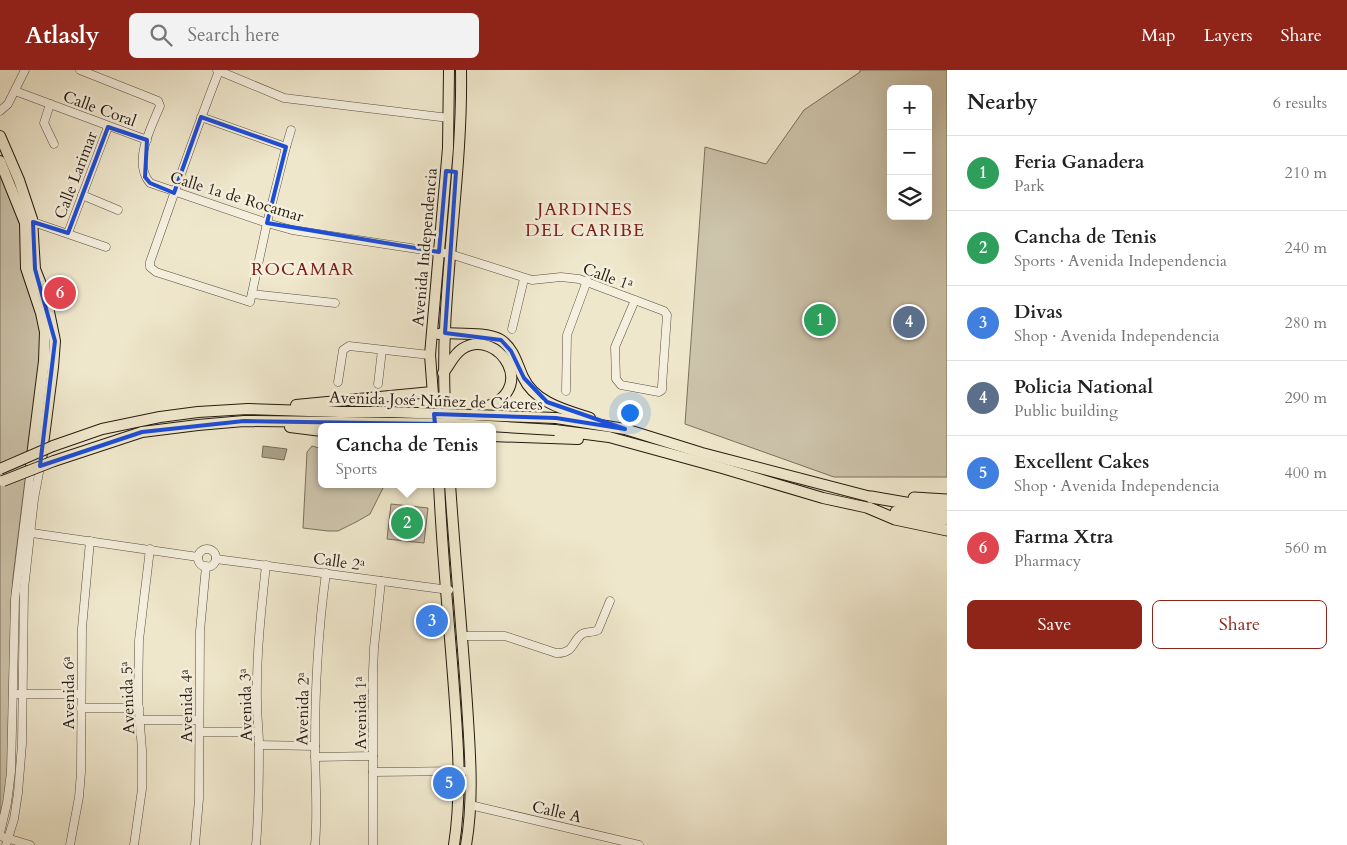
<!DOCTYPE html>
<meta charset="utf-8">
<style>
:root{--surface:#fff;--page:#f2f2f2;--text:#222;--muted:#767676;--line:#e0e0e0;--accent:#8f2418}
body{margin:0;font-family:Cardo,serif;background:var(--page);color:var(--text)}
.controls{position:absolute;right:15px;top:15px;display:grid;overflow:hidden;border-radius:8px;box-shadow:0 5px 20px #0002}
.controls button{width:45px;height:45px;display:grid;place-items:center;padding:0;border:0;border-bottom:1px solid var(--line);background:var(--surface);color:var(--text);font:25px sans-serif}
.you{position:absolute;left:629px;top:342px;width:18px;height:18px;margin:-12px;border:4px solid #fff;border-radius:50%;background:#1a73e8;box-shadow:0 0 0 8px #1a73e833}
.badge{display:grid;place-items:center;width:32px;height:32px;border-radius:50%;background:var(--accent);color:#fff;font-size:16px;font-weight:700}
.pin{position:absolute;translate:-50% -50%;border:2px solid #fff;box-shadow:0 1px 5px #0006}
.popup{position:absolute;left:318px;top:353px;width:178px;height:65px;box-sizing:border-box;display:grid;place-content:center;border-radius:8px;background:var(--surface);filter:drop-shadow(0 1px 4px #0005);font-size:16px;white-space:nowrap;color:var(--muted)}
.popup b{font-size:19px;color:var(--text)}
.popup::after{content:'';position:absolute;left:50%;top:100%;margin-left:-10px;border:10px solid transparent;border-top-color:var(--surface)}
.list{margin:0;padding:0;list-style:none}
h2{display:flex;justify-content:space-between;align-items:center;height:65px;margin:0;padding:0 20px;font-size:21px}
h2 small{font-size:16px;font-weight:400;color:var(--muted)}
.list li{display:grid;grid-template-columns:32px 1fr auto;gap:15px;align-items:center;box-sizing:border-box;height:75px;padding:0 20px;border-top:1px solid var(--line)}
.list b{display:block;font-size:19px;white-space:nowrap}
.list p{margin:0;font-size:16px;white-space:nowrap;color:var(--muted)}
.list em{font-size:16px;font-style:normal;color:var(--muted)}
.actions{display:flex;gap:10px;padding:15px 20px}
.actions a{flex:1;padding:11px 0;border:1px solid var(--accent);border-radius:8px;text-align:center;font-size:18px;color:var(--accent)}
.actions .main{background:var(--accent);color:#fff}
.icon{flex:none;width:28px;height:28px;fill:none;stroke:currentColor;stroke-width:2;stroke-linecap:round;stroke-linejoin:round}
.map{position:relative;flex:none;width:947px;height:775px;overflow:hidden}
header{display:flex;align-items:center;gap:30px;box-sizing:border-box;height:70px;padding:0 25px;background:var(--accent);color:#fff}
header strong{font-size:24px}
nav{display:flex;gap:28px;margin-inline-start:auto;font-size:18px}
.search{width:350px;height:45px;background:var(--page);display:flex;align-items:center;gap:12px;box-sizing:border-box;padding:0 18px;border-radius:8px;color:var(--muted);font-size:19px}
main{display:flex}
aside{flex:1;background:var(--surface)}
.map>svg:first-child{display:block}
.green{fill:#cdc4ac;stroke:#7a705e;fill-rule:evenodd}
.water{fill:#aba28c;stroke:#766c5a}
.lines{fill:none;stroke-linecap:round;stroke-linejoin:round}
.minor-casing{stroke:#584e3e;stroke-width:9}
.major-casing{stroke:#261b0f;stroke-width:12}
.highway-casing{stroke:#261b0f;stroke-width:13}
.minor{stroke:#f5efde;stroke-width:8}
.major{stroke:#efe7cc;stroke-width:10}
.highway{stroke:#efe7cc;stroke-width:11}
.major-bridge-casing{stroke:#261b0f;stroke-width:12;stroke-linecap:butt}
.major-bridge{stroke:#efe7cc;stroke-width:10}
.marked{fill:none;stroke:#1d4ed8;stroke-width:4;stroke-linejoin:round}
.labels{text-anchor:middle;stroke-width:5;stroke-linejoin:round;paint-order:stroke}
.street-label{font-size:16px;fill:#261b0f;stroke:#f5efde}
.neighbourhood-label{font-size:18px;letter-spacing:1px;fill:#7a1f14;stroke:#f5efde}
</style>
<header>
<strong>Atlasly</strong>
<div class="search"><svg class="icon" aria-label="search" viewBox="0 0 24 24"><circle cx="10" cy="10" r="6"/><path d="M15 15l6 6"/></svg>Search here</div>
<nav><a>Map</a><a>Layers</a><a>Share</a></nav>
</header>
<main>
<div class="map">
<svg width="947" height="775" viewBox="0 0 947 775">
<rect width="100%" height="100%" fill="#efe7cc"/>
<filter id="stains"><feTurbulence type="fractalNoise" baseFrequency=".004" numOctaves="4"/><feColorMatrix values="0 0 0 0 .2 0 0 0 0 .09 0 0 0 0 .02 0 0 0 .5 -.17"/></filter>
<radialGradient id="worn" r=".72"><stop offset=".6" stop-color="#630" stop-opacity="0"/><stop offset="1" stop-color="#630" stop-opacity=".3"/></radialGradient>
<g class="green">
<path d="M860,0H947V407H834L685,354L705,77L766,94L804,40L860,2ZM891,19H928V146H891Z"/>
<path d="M0,100L19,148L38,244L42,274L13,507L11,534L9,698L0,757Z"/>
<path d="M312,376L322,379V414H385L370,444L358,451L338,461H328L303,458L307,382Z"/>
<path d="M391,434L428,438L424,473L387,469Z"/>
</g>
<path class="water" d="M263,376L287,379L284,390L262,387Z"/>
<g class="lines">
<g class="minor-casing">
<g id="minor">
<path d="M80,0L158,31L160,36C151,58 132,92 150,113L267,153L292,160L450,184L532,210L561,207L579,209L664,241L667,245L662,316V320L659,322L621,315L616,309L615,277L635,230"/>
<path d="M217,0L284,28L449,48"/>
<path d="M15,21L147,70"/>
<path d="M50,34L44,53L54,74"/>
<path d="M0,41L8,34L25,0"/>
<path d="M201,47L286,77L267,153L250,232L156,202L150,197V192C173,128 194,64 219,1"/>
<path d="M286,77L291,60"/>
<path d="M82,125L118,140"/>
<path d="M33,152L106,177"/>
<path d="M68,163L108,57"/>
<path d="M252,224L335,233"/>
<path d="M512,259L524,209"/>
<path d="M338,312L343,280L349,276L430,285"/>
<path d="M378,314L382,280"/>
<path d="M566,321L567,265L587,211"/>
<path d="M25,462L198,487"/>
<circle cx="207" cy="488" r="9"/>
<path d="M216,489L449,520"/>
<path d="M463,566H505L556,583C574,584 572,571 582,564C587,561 593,563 598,560L610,531"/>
<path d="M18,624H81"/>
<path d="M81,638H139"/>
<path d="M141,650H199"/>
<path d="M200,662H258"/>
<path d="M259,675L315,676"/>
<path d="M315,687L373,686"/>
<path d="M373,702L464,701"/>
<path d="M470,735L639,775"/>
<path d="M0,763L7,733L11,702L15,529L31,398"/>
<path d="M0,766L30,775"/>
<path d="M6,775L14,749L18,723L22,674L24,519L34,429L41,392"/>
<path d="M70,775L79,727L81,702L82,558L90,471"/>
<path d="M134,775L142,719V680L138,630L139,570L150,479"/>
<path d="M195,775L199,729L200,561L206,496"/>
<path d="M256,775C259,742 259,708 259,675C259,661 257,647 257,633C256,587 261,541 266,495"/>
<path d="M315,775C318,742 315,708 315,675C315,618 318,561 326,503"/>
<path d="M373,775V602L374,578L381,511"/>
</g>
</g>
<g class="major-casing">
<g id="major">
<path d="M0,66L19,110L32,149L35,199L46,227L55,271L53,297L41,390"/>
<path d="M0,91L25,153L26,198L41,243L45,262L44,291L31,394"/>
<path d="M439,264L444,263C459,264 489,262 501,270C514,279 517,294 523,307C535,333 566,340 590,348"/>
<path d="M443,303C450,295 453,285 462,279C498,255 544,325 477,339"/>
<path d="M296,335L432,322"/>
<path d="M556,348L625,359L702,383L871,427"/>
<path d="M435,351L430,285L448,78L449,0"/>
<path d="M446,351C437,234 463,117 461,0"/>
<path d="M290,357L322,361"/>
<path d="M555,360L609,367L722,398L823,428L869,438"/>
<path d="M492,366L578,369"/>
<path d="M53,376L102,359L160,347L198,342L248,339L340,342"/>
<path d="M54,391L142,362L198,355L244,351L340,352"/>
<path d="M439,414C442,483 449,551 454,619C458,671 462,723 454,775"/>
<path d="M450,414C455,488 462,561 467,634C470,681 474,729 466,775"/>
</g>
</g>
<g class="highway-casing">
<g id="highway">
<path d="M871,427L947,440"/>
<path d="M914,428L947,430"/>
<path d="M869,438L895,449L947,460"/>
<path d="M896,442L947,449"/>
</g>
</g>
<use href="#minor" class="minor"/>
<use href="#major" class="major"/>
<use href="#highway" class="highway"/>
<g class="major-bridge-casing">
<g id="major-bridge">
<path d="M340,342H388L556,348"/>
<path d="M340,352L456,354L555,360"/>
<path d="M0,399L53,376"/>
<path d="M3,411L54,391"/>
</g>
</g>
<use href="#major-bridge" class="major-bridge"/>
</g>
<path class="marked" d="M201,47L286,77L267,153L439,182L446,101L456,102L445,263L501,270L511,281L524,308L547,332L625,359L556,348L434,344L435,354L244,351L142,362L40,396L55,271L35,199L33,152L68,163L108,57L147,70L145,107L150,113L174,123Z"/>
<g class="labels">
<g class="street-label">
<text transform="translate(100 38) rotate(20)" y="6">Calle Coral</text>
<text transform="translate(75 105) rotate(-69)" y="6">Calle Larimar</text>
<text transform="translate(237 126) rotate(17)" y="6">Calle 1a de Rocamar</text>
<text transform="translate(424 177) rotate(-85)" y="6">Avenida Independencia</text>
<text transform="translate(608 206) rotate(20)" y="6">Calle 1ª</text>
<text transform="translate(436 330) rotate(2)" y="6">Avenida José Núñez de Cáceres</text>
<text transform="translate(339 491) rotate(8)" y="6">Calle 2ª</text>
<text transform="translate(68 623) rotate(-90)" y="6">Avenida 6ª</text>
<text transform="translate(127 628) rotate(-92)" y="6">Avenida 5ª</text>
<text transform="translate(245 635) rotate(-91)" y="6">Avenida 3ª</text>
<text transform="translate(186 636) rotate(-90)" y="6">Avenida 4ª</text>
<text transform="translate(302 639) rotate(-89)" y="6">Avenida 2ª</text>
<text transform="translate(360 643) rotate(-90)" y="6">Avenida 1ª</text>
<text transform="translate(557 741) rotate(13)" y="6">Calle A</text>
</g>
<g class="neighbourhood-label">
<text x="585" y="145">JARDINES<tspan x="585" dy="21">DEL CARIBE</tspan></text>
<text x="303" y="205">ROCAMAR</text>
</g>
</g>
<rect width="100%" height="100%" filter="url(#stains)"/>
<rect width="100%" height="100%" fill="url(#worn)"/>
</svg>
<div class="controls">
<button>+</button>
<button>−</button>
<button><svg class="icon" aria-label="layers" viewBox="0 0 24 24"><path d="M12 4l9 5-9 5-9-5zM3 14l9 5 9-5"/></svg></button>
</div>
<div class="you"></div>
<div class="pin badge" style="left:820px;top:250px;background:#2e9e5b">1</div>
<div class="pin badge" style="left:407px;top:453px;background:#2e9e5b">2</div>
<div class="popup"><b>Cancha de Tenis</b>Sports</div>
<div class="pin badge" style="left:432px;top:551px;background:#3f7fe0">3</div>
<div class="pin badge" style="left:909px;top:252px;background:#5c6f8a">4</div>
<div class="pin badge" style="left:449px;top:713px;background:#3f7fe0">5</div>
<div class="pin badge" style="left:60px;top:223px;background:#e0444e">6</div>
</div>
<aside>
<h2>Nearby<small>6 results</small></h2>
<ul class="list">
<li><span class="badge" style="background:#2e9e5b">1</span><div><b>Feria Ganadera</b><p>Park</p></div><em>210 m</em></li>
<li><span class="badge" style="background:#2e9e5b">2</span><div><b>Cancha de Tenis</b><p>Sports · Avenida Independencia</p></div><em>240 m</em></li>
<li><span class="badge" style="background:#3f7fe0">3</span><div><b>Divas</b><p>Shop · Avenida Independencia</p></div><em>280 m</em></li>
<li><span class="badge" style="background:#5c6f8a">4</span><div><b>Policia National</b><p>Public building</p></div><em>290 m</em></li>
<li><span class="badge" style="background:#3f7fe0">5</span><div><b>Excellent Cakes</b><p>Shop · Avenida Independencia</p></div><em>400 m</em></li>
<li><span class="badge" style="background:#e0444e">6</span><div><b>Farma Xtra</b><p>Pharmacy</p></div><em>560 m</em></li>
</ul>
<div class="actions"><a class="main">Save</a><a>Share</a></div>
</aside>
</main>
